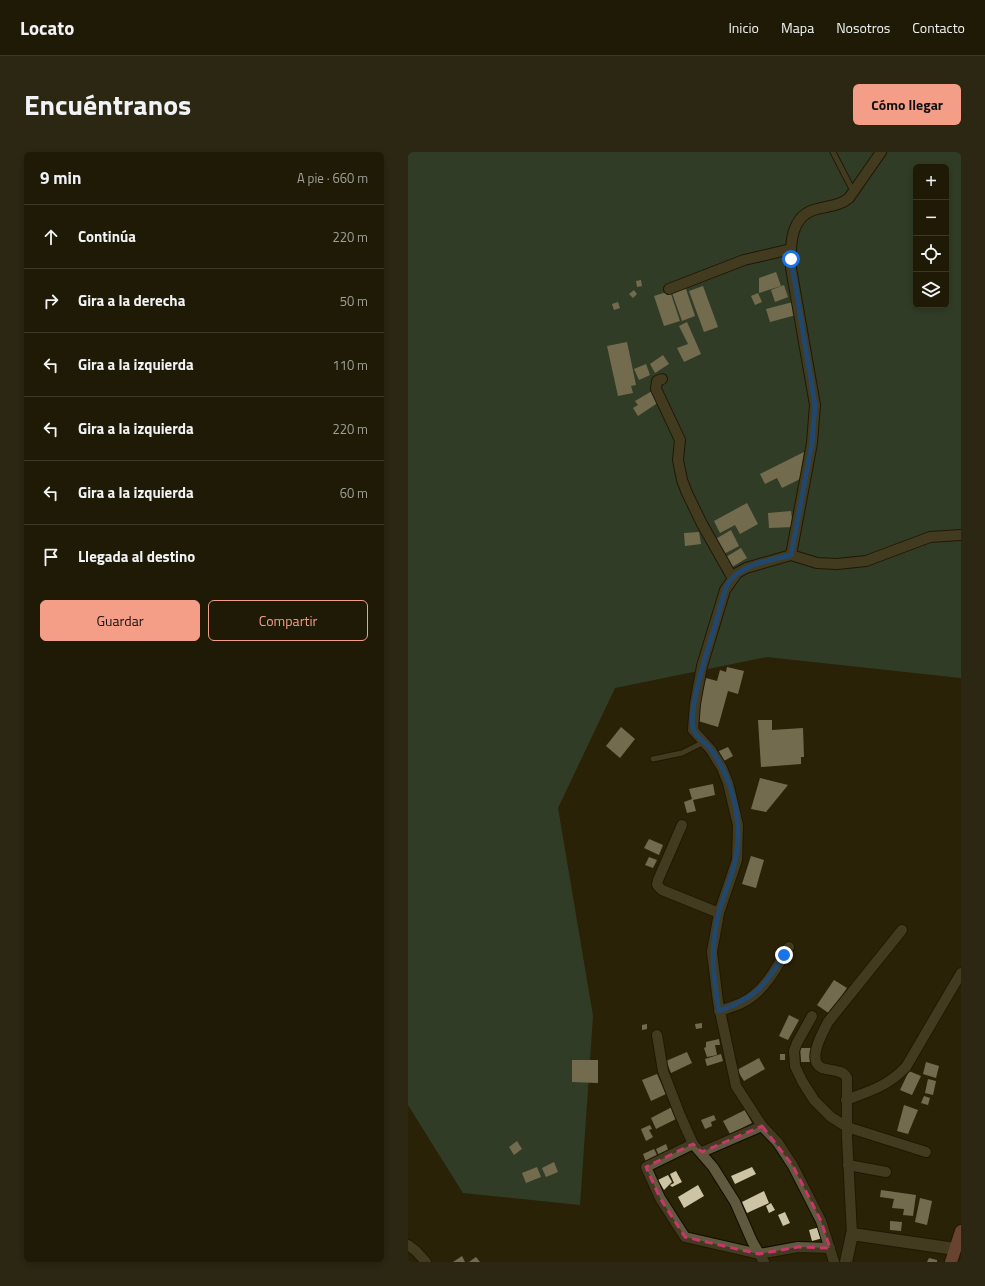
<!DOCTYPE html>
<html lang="es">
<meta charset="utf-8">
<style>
:root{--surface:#1f1a05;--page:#2c2713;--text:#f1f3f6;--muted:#a1a19a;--line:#3c3827;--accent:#f49e88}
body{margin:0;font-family:"Titillium Web",sans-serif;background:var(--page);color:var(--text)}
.controls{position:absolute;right:12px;top:12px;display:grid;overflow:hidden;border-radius:6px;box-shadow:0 2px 6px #0003}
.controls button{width:36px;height:36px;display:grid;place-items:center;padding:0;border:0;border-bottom:1px solid var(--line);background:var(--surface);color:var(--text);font:20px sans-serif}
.stop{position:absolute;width:12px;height:12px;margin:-9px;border:3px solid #1a73e8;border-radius:50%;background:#fff}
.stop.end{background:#1a73e8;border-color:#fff;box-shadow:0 1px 4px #0008}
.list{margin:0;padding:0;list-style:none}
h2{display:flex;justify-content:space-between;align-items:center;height:52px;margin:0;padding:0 16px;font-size:17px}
h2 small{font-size:13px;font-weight:400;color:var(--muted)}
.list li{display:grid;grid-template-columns:26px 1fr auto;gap:12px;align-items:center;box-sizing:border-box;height:64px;padding:0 16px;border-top:1px solid var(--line)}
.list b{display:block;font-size:15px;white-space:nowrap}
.list em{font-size:13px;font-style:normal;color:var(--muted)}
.actions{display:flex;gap:8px;padding:12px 16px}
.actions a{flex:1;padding:9px 0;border:1px solid var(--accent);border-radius:6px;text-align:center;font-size:14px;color:var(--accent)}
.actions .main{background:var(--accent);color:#111}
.icon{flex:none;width:22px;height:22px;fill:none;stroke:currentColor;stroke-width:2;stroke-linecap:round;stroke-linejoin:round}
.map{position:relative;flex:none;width:553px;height:1110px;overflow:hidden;border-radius:6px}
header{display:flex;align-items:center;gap:24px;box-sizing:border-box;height:56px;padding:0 20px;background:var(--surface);border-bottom:1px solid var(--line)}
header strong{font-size:19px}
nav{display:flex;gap:22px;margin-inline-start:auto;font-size:14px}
.intro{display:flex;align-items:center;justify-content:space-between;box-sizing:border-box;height:96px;padding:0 24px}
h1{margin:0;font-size:28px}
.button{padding:10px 18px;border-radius:6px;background:var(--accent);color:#111;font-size:14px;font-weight:700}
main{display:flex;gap:24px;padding:0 24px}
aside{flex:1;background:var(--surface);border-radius:6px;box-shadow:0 2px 6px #0003}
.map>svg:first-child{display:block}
.forest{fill:#3b5c4d;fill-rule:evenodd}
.building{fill:#ccc4a5}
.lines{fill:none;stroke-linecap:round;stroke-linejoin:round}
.lane-casing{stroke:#120c00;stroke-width:7}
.street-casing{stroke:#120c00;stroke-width:12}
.secondary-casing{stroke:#120c00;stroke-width:14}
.primary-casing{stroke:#120c00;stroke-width:14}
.lane{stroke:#60593d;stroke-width:5}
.street{stroke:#60593d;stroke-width:10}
.secondary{stroke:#60593d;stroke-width:12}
.primary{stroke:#b36c63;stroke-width:12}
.route{stroke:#1a73e8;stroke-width:5}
.marked{fill:none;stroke:#c7366c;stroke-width:3;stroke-dasharray:8 5;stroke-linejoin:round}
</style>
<header>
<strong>Locato</strong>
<nav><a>Inicio</a><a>Mapa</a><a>Nosotros</a><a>Contacto</a></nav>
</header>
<div class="intro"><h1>Encuéntranos</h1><a class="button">Cómo llegar</a></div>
<main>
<aside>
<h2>9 min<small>A pie · 660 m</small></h2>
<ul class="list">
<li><svg class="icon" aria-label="ahead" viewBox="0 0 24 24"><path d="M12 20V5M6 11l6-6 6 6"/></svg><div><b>Continúa</b></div><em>220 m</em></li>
<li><svg class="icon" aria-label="right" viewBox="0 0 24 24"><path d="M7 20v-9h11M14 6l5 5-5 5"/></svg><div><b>Gira a la derecha</b></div><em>50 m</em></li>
<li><svg class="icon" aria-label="left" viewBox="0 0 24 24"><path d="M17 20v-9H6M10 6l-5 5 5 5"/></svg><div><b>Gira a la izquierda</b></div><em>110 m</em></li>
<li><svg class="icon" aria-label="left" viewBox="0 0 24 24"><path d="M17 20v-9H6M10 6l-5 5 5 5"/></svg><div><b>Gira a la izquierda</b></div><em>220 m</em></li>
<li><svg class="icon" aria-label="left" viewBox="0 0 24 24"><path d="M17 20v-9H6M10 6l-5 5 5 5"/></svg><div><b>Gira a la izquierda</b></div><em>60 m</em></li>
<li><svg class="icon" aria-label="arrive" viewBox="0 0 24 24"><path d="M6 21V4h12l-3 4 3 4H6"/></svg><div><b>Llegada al destino</b></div></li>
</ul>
<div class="actions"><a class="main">Guardar</a><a>Compartir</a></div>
</aside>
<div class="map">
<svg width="553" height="1110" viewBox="0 0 553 1110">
<rect width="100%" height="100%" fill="#292307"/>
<path class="forest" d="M0,0H553V526L359,505L207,536L150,656L185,864L172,1053L55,1041L0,953ZM508,15H538V153H508Z"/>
<g class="building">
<path d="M368,120L373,134L351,141V126Z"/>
<path d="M233,128L234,134L229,135L228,129Z"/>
<path d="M376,133L380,145L367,150L363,138Z"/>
<path d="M277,134L287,164L274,169L263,138Z"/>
<path d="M295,134L310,175L296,180L281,139Z"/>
<path d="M226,138L229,142L225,146L221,142Z"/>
<path d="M262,139L272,169L256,174L246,144Z"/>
<path d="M350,141L354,150L347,153L343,144Z"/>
<path d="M210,150L212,156L206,158L204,152Z"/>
<path d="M385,150L388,163L362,170L358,157Z"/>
<path d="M279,170L293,202L276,210L269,196L280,192L271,174Z"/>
<path d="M219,190L228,233L223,234L225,241L210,244L199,194Z"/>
<path d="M255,203L261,212L247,221L242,212Z"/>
<path d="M238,212L242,223L231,228L226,217Z"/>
<path d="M244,239L251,250L230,264L225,256L230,253L227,249Z"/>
<path d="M396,300L392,327L374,336L369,326L357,332L352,322Z"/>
<path d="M339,351L350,372L332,382L327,373L312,381L306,369Z"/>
<path d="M383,359L385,375L361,376L360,361Z"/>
<path d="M323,378L331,394L314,403L306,388Z"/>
<path d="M291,380L293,392L277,394L276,381Z"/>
<path d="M333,396L339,406L324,415L318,405Z"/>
<path d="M319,515L336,519L330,542L320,539L310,575L287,568L298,526L309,529L312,518L318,520Z"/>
<path d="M350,568H364V578L395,576L396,605H393V612L353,615Z"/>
<path d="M213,575L227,587L212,606L198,594Z"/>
<path d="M320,595L325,604L314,610L309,600Z"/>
<path d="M352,626L380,633L358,660L343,657Z"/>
<path d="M305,632L307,643L285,648L288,659L279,661L276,650L284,647L281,637Z"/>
<path d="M241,687L255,693L251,703L236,696Z"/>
<path d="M343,704L356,708L348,736L334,732Z"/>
<path d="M241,705L249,708L245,716L237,713Z"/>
<path d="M426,828L439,836L422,862L409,853Z"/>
<path d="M381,863L391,868L380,888L371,884Z"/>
<path d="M294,871V876L288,877L287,872Z"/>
<path d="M239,872V877L234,878V873Z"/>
<path d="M311,887L312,893H307L309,903L299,905L296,896L298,895V890Z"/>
<path d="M392,896H404V910H393Z"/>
<path d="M279,900L284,911L263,921L258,909Z"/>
<path d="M313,902L315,909L299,914L297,907Z"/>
<rect x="372" y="902" width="5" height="6"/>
<path d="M351,906L357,917L336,929L329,918Z"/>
<path d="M164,908H190V931L164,930Z"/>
<path d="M518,910L531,914L528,926L515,922Z"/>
<path d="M501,919L513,924L504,943L492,938Z"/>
<path d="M249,922L258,942L243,949L234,928Z"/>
<path d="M520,927L528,929L525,943L517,941Z"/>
<path d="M516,944L522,946L520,953L513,951Z"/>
<path d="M496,953L510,958L500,982L489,979Z"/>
<path d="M264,955L270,966L248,977L243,966Z"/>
<path d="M337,958L344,971L322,982L315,969Z"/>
<path d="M306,963L308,968L303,970L304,974L297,977L293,968Z"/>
<path d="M242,973L244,977L241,978L245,985L238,989L233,977Z"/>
<path d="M109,989L114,997L106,1003L101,995Z"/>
<path d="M258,992L261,1000L251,1004L248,997Z"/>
<path d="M246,997L250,1005L238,1010L235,1002Z"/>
<path d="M146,1010L150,1020L138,1025L134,1016Z"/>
<path d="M129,1015L133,1025L118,1031L114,1021Z"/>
<path d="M344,1015L348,1022L327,1032L323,1024Z"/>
<path d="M268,1019L274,1030L264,1035L262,1033L266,1031L262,1022Z"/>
<path d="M260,1023L264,1030L256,1038L250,1028Z"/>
<path d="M290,1033L296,1044L276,1056L270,1045Z"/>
<path d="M473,1038L508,1043L505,1064L495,1063L496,1057L484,1056L486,1047L472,1045Z"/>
<path d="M356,1039L361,1051L339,1061L334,1050Z"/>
<path d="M512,1046L524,1049L519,1073L507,1070Z"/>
<path d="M363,1051L367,1058L361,1061L358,1054Z"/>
<path d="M377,1060L382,1071L375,1074L370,1063Z"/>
<path d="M482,1069L494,1070L493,1079L482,1078Z"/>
<path d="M412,1075L415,1086L404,1089L401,1078Z"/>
<path d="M54,1104L57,1110H45Z"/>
<path d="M68,1105L72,1110H61Z"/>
<path d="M521,1106L529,1108V1110H519Z"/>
</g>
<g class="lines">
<g class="lane-casing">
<g id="lane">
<path d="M425,0L445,39"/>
<path d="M245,607L274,601L296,590"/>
</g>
</g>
<g class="street-casing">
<g id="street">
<path d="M261,137L336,108L383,97"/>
<path d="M254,227L249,229L248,237L272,288L270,308L274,328L279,341L294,372L324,425"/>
<path d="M383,403L404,291L407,253L383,116C382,94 382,63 409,57C420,54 432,54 441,46L473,0"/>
<path d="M274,673L250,728L249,733L254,738L311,761"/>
<path d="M311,859C323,855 336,852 346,843C361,831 371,811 381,795"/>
<path d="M404,864L389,891L386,899L387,914L394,929L406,948L423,965L439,975L518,1000"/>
<path d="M249,883L255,919L272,963L285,992L305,1015L327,1050L344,1089L356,1110"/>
<path d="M438,948C462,939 480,934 498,915L553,821"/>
<path d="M285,992L238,1015L252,1046L277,1085L351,1102L390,1095L422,1096"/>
<path d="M294,1000L354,974"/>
<path d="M440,1013L478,1020"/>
<path d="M444,1082L439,985V926C435,917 422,919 414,916C398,909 415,880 420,870L494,778"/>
<path d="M0,1093L8,1099L18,1110"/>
<path d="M426,1110L413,1069L385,1014L370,991L354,974L328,934L310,850L304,800L311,761L329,708L330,673L320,631L314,616L303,598L285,578L287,552L294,514L317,438L329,421L338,416L383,403L409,411L429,412L458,409L522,385L553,383"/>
</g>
</g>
<g class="secondary-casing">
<path id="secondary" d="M438,1110L444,1082L547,1097"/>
</g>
<g class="primary-casing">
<path id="primary" d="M543,1110L553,1079"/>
</g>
<use href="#lane" class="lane"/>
<use href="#street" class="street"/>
<use href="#secondary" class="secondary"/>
<use href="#primary" class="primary"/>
</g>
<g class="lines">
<path class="route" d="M376,803C356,835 347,846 311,859C305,826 302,793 311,760C318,734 330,713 330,685C331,656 321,623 304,599C300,592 290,587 286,579C278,562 301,493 307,474C311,460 314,446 319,433C332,412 360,409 383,403L404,291L407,253L383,107"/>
</g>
<path d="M0 0H553V1110H0ZM354,974L385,1014L413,1069L422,1096L390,1095L351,1102L277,1085L252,1046L238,1015L285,992L294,1000Z" fill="#292307" fill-opacity=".55" fill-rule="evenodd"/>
<path class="marked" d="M354,974L385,1014L413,1069L422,1096L390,1095L351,1102L277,1085L252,1046L238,1015L285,992L294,1000Z"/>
</svg>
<div class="controls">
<button>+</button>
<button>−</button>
<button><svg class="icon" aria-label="locate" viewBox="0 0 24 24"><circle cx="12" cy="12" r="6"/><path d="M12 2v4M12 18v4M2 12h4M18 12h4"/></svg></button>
<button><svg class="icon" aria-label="layers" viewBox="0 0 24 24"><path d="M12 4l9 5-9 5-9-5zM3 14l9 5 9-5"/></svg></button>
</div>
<div class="stop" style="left:383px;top:107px"></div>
<div class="stop end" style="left:376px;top:803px"></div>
</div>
</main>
